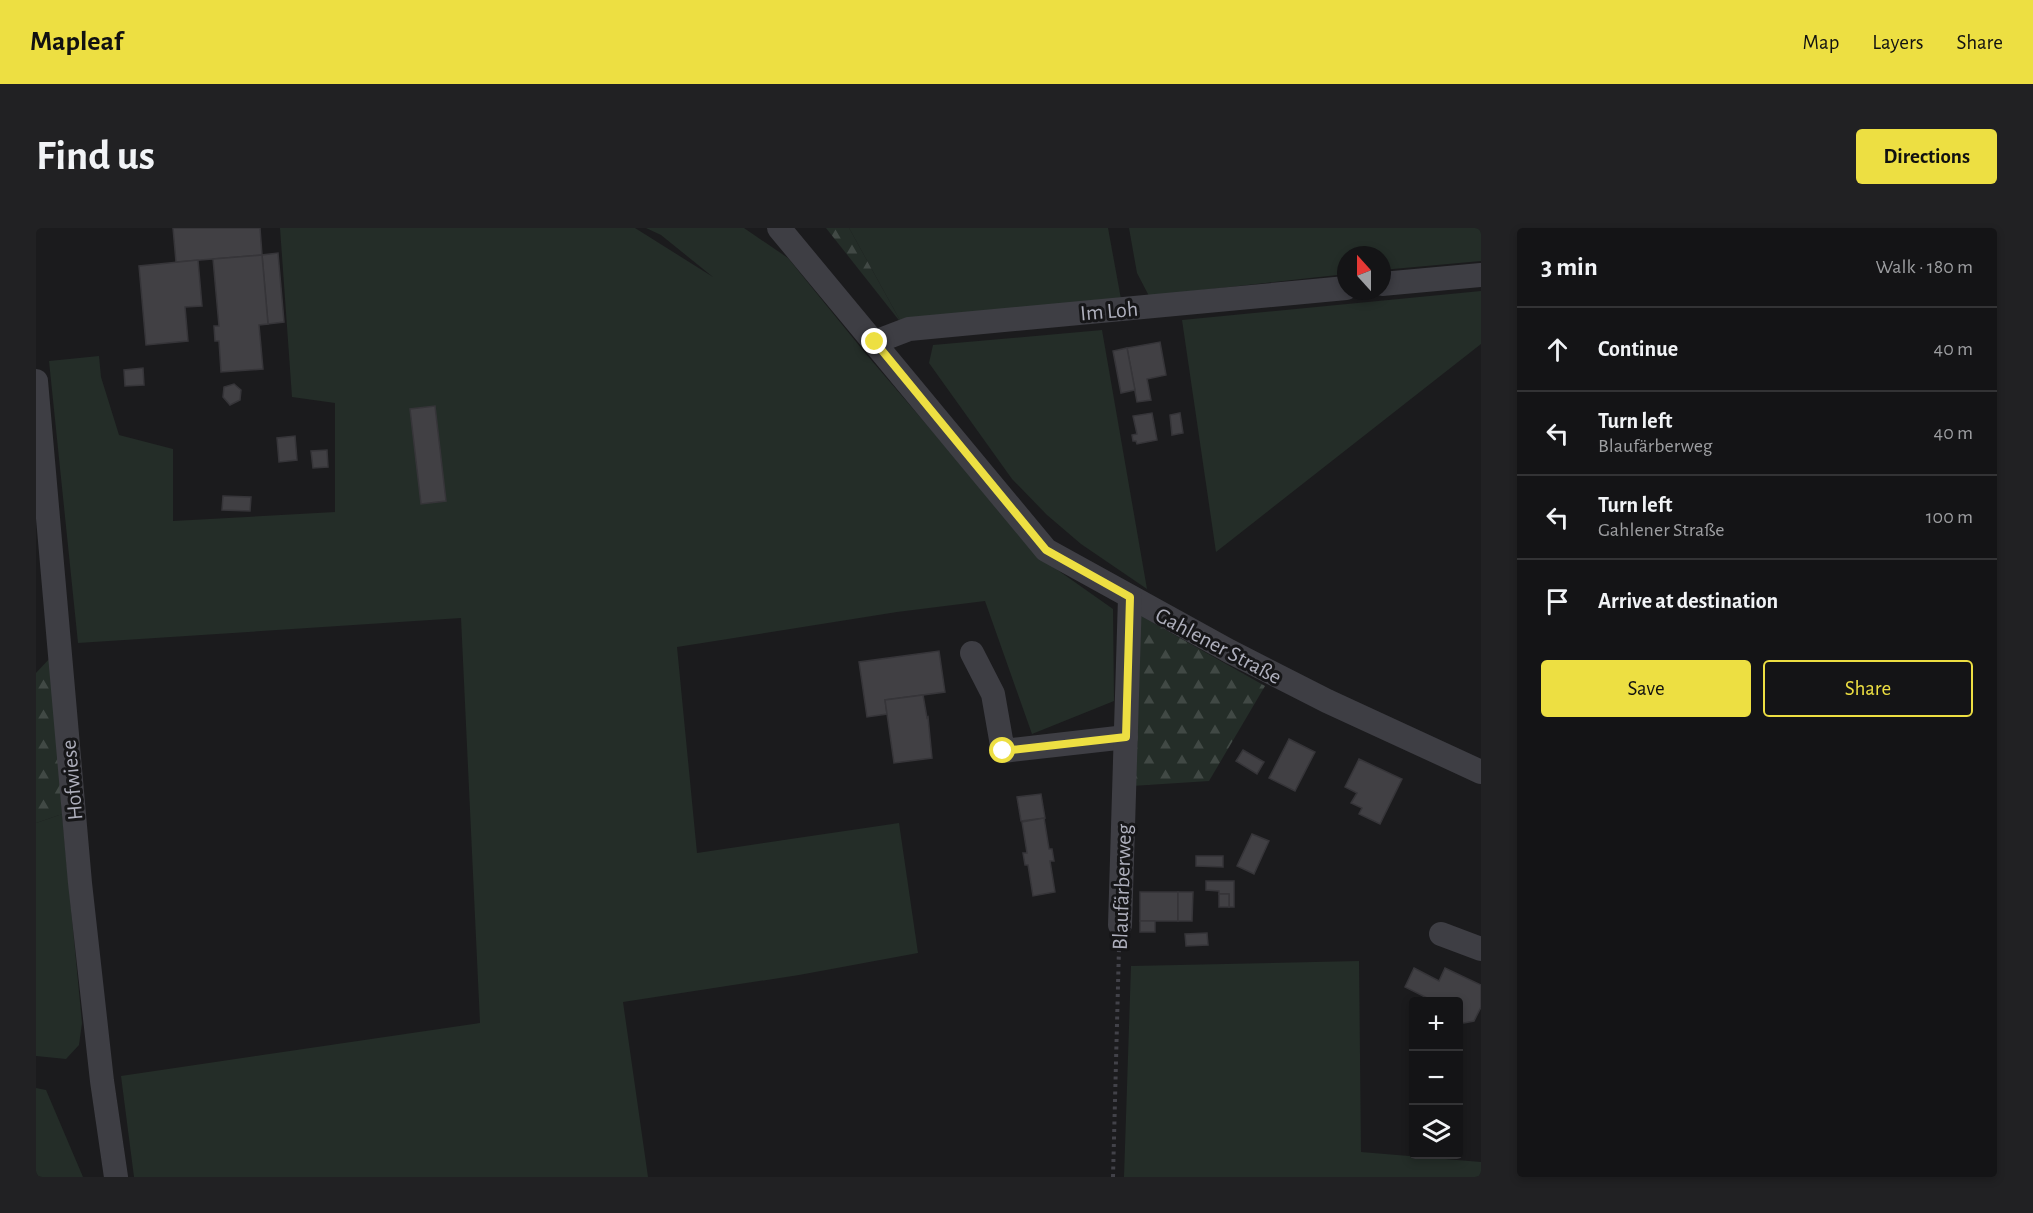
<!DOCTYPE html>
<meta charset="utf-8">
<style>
:root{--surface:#141416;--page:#212123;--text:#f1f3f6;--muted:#9d9ea1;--line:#333335;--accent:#eddf42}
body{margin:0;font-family:"Alegreya Sans",sans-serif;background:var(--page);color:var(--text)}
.controls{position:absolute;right:18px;bottom:18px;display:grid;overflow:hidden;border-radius:6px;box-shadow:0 3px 9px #0003}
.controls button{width:54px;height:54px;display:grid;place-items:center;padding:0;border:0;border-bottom:2px solid var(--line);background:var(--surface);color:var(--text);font:30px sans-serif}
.compass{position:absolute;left:1301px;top:18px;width:54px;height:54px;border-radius:50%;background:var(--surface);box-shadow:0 3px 9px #0003;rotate:339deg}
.stop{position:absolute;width:18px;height:18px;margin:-14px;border:4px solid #eddf42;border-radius:50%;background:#fff}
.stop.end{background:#eddf42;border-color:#fff;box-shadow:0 2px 6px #0008}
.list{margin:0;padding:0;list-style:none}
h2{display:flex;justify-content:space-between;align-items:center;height:78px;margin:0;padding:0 24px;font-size:26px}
h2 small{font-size:20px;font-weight:400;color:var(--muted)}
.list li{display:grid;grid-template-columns:39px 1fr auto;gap:18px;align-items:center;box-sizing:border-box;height:84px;padding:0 24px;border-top:2px solid var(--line)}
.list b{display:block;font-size:22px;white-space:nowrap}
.list p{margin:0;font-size:20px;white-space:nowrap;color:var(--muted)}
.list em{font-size:20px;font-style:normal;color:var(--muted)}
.actions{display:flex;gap:12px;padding:18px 24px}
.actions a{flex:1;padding:14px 0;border:2px solid var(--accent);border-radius:6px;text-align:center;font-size:21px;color:var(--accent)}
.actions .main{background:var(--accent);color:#111}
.icon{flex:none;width:33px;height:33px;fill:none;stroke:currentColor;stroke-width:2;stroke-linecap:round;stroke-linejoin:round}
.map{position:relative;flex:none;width:1445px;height:949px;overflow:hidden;border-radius:6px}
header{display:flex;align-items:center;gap:36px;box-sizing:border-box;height:84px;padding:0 30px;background:var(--accent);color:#111}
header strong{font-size:28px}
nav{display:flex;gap:33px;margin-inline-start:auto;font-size:21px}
.intro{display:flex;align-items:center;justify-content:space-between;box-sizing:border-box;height:144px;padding:0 36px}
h1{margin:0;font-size:42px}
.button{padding:15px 27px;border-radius:6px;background:var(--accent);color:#111;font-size:21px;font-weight:700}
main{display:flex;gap:36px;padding:0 36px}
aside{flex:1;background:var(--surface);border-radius:6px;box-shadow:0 3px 9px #0003}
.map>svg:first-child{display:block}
.green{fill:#242d28}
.forest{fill:url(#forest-firs)}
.building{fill:#414044;stroke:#363539;stroke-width:1.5}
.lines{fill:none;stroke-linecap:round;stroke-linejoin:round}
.path{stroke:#424249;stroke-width:4;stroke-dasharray:3 4.5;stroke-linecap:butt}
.minor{stroke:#3e3e44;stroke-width:24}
.route{stroke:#eddf42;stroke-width:8}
.labels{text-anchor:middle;stroke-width:6;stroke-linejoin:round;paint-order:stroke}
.street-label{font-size:22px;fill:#aeafbc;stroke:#161618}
</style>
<header>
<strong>Mapleaf</strong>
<nav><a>Map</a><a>Layers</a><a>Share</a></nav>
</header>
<div class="intro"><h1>Find us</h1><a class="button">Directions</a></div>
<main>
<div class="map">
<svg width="1445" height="949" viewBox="0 0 1445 949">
<defs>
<pattern id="forest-firs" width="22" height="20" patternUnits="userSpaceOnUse" patternTransform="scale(1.5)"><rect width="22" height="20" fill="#242d28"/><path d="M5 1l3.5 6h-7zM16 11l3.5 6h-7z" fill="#414945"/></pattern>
</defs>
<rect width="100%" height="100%" fill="#1b1b1d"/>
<g class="green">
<path d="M244,0H599L677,49L625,7L610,0H708L752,30L830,126L1006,331L1077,381L1078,473L996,506L949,373L861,384L641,419L661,625L863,595L882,725L763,747L587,774L612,949H98L85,848L444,795L425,390L42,415L13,133L63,128L65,149L83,207L137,221V293L299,284V175L256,169Z"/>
<path d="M813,0H1072L1085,71L866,96Z"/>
<path d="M1093,0H1445V33L1346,42V27H1310V46L1113,68L1101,45Z"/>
<path d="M1445,63V116L1180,324L1146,92Z"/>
<path d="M1066,102L1111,361L1045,316L1011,287L976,251L893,135L897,117Z"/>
<path d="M26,586L46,795L43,817L30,831L0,828V595Z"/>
<path d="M1323,733L1325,924L1445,934V949H1088L1095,738Z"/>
<path d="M0,860L10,862L47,949H0Z"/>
</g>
<g class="forest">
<path d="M790,0H813L866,96Z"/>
<path d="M1105,388L1229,458L1173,553L1095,558Z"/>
<path d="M16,428L26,586L0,595V445Z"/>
</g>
<g class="building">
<path d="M137,0H224L226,27L140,34Z"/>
<path d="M242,25L248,94L232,96L226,27Z"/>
<path d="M226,27L232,96L223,97L227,141L185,144L183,113H179L178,98H183L177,31Z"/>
<path d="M162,32L166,78L149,79L152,113L110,117L103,38Z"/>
<path d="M1124,114L1130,147L1111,151L1115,172L1101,174L1091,120Z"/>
<path d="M1091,120L1099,162L1085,165L1077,123Z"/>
<path d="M107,140L108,157L89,158L88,142Z"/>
<path d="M198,156L205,162L204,172L194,177L187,169L188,159Z"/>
<path d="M399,178L410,273L385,276L374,181Z"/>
<path d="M1116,185L1121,212L1101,216L1100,213H1097L1096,207L1101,206L1097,188Z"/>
<path d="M1144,185L1147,205L1136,207L1134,187Z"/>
<path d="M259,208L261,232L243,234L241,210Z"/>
<path d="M291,222L292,239L277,240L275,223Z"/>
<path d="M187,268L215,269L214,283L186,282Z"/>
<path d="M903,423L909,464L849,472L851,486L831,489L823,434Z"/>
<path d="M887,467L891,490L892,489L896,530L858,535L849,472Z"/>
<path d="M1253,511L1279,524L1259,563L1233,550Z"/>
<path d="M1207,522L1228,534L1221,546L1200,533Z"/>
<path d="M1323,531L1366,551L1344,596L1323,586L1326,580L1315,575L1321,565L1309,559Z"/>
<path d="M1005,566L1009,590L985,593L981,569Z"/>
<path d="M1008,590L1013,621H1016L1018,633H1014L1019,664L997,668L992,637H989L987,625H991L986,594Z"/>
<path d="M1216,606L1233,613L1218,646L1201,638Z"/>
<path d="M1160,628H1187V639L1160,638Z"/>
<path d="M1170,653H1198V679H1193V666H1183V663L1170,662Z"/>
<rect x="1104" y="664" width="38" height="29"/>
<path d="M1142,664H1157L1156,693H1142Z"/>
<rect x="1183" y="666" width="10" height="13"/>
<rect x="1104" y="693" width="15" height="11"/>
<path d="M1171,705L1172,717L1150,718L1149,706Z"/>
<path d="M1378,740L1403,753L1409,740L1445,757V779L1438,793L1428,795L1422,792V774H1399L1369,759Z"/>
</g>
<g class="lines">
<path class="path" d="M1077,949L1083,719"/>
<g class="minor">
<path d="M743,0L1010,322L1193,423L1291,473L1445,544"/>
<path d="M1346,56L1445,47"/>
<path d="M839,114L873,101L1310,60"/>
<path d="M0,153L44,655L66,853L80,949"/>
<path d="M936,425L957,466L967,523L1090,509"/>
<path d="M1084,697L1094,369"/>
<path d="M1405,706L1445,721"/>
</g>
</g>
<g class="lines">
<path class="route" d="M839,114L1010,322L1094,369L1090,509L967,523"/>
</g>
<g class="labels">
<g class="street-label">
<text transform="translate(1073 82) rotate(-5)" y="8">Im Loh</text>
<text transform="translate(1183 417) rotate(28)" y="8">Gahlener Straße</text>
<text transform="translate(35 552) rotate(-95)" y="8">Hofwiese</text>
<text transform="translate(1085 659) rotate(-88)" y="8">Blaufärberweg</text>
</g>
</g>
</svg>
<div class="controls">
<button>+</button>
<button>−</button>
<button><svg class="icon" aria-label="layers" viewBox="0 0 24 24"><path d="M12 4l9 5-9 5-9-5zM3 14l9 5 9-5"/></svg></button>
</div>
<svg class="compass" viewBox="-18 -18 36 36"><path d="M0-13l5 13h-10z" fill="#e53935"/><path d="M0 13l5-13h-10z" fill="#9d9ea1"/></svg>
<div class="stop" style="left:967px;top:523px"></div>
<div class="stop end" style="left:839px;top:114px"></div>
</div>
<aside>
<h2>3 min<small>Walk · 180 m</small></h2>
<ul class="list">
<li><svg class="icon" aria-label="ahead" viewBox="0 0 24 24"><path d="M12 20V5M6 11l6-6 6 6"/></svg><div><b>Continue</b></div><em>40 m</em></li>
<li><svg class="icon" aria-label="left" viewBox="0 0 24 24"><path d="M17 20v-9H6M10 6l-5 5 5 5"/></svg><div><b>Turn left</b><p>Blaufärberweg</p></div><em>40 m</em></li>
<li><svg class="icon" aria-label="left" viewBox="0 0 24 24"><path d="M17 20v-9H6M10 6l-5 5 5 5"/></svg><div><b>Turn left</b><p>Gahlener Straße</p></div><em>100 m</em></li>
<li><svg class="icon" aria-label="arrive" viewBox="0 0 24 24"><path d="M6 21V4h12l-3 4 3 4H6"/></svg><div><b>Arrive at destination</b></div></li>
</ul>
<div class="actions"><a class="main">Save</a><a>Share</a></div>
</aside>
</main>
